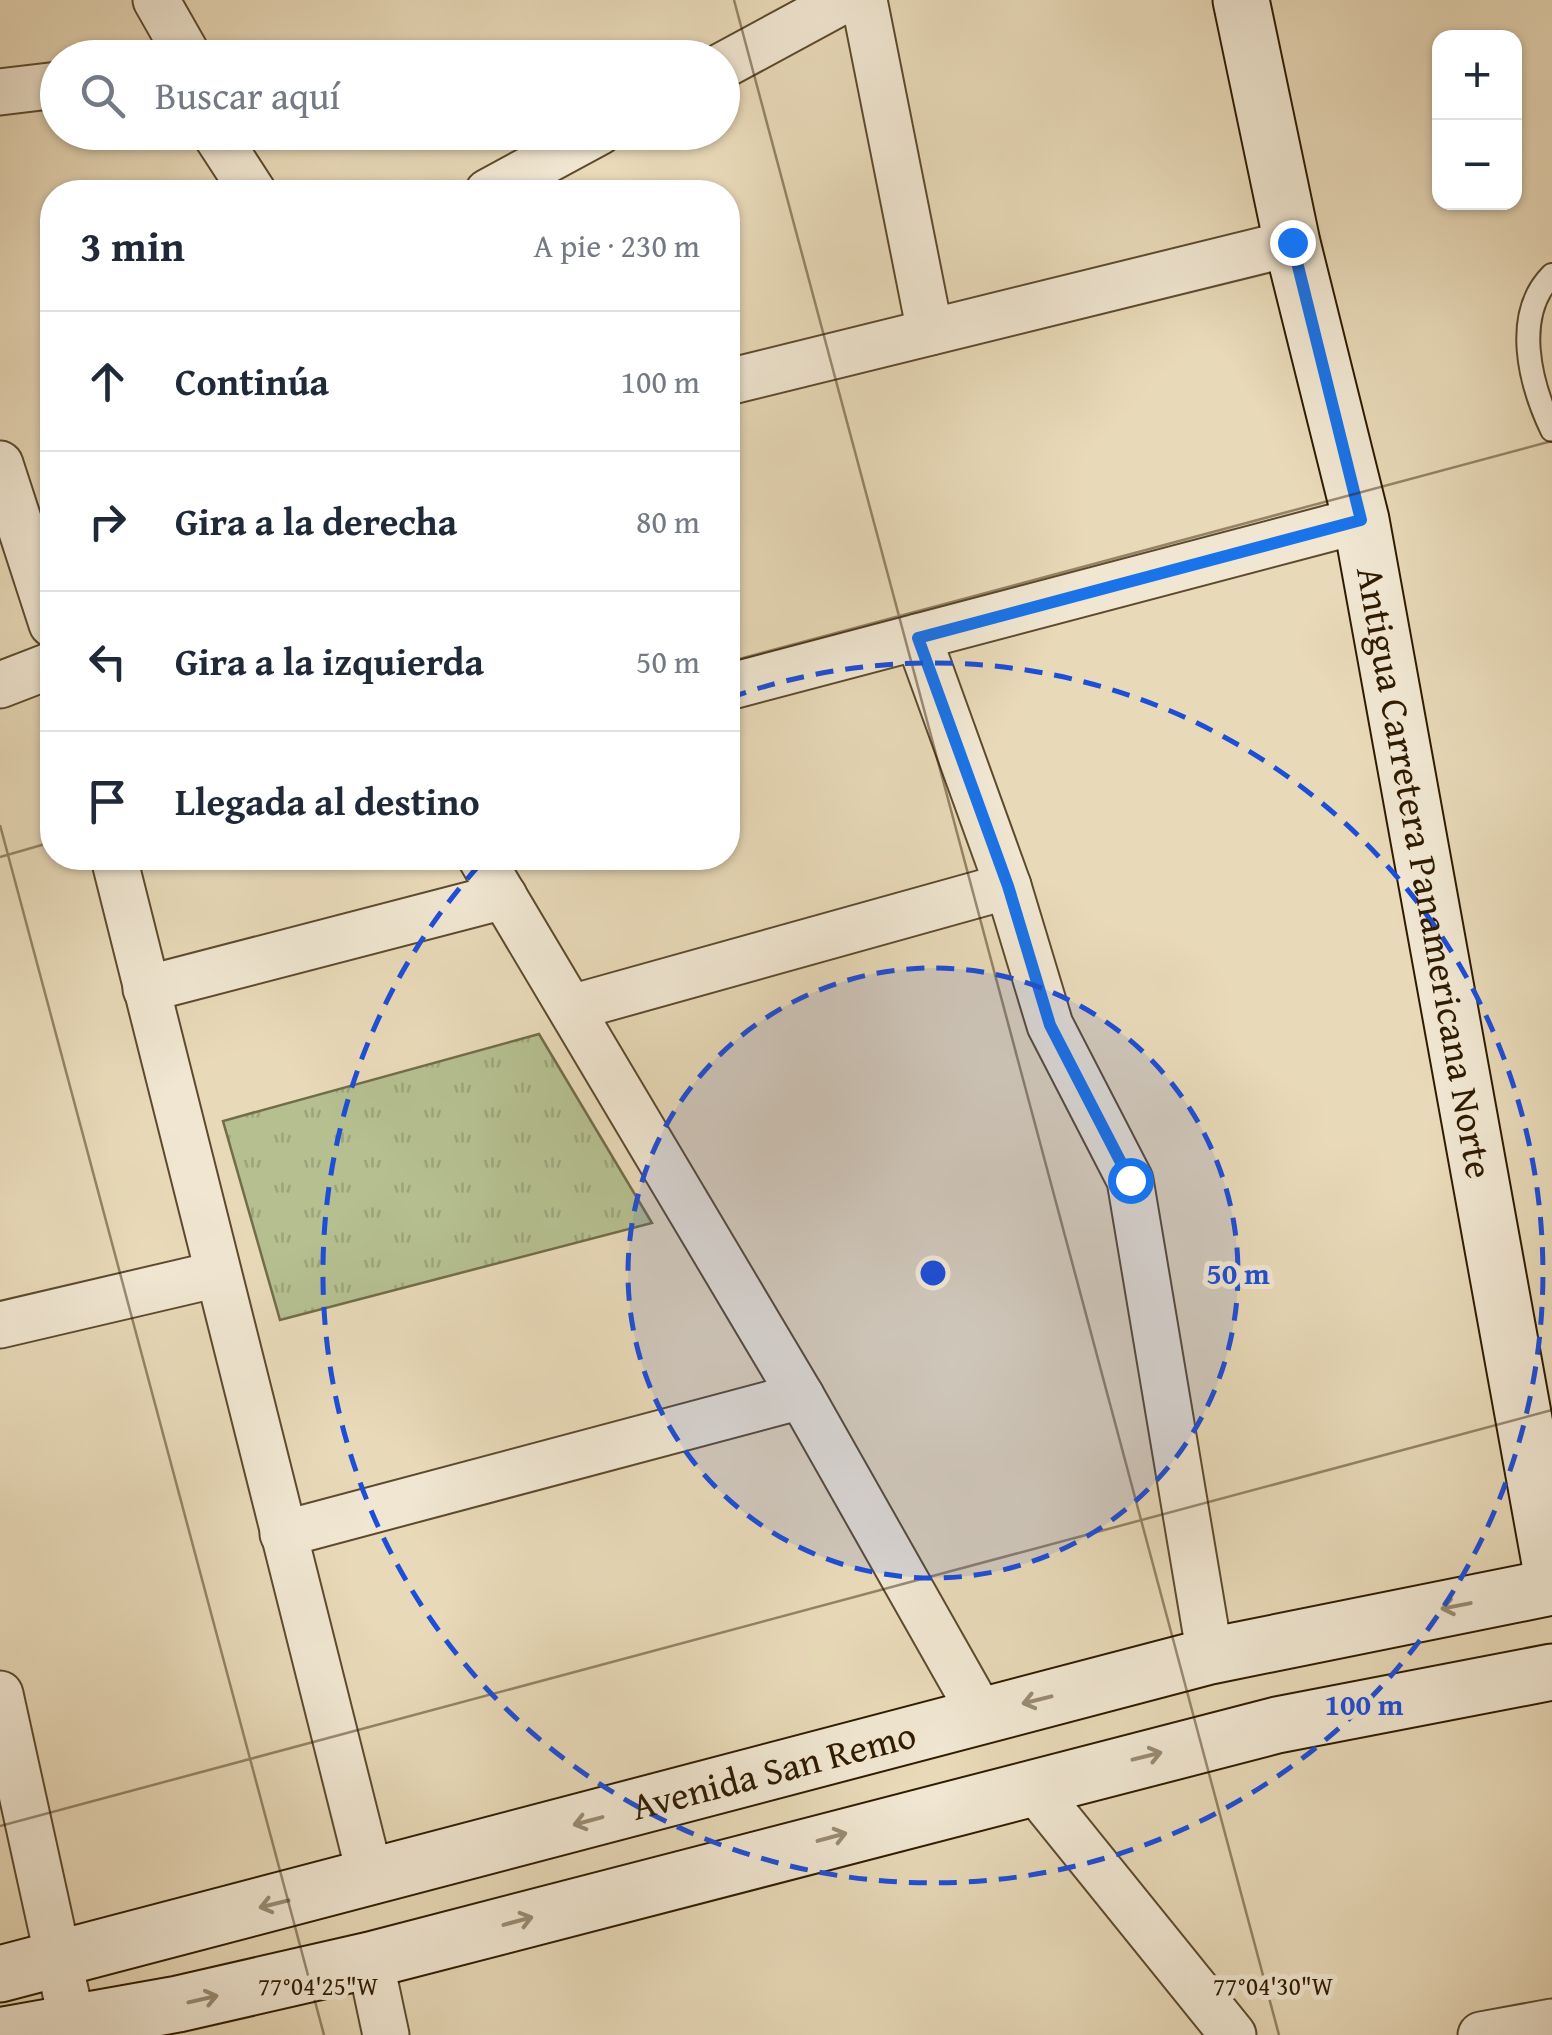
<!DOCTYPE html>
<html lang="es">
<meta charset="utf-8">
<style>
:root{--surface:#fff;--page:#f6f6f7;--text:#1f2937;--muted:#747a83;--line:#e0e1e3}
body{margin:0;font-family:"Gentium Book Plus",serif;background:var(--page);color:var(--text)}
.controls{position:absolute;right:30px;top:30px;display:grid;overflow:hidden;border-radius:20px;box-shadow:0 2px 8px #0004}
.controls button{width:90px;height:90px;display:grid;place-items:center;padding:0;border:0;border-bottom:2px solid var(--line);background:var(--surface);color:var(--text);font:50px sans-serif}
.stop{position:absolute;width:30px;height:30px;margin:-22px;border:8px solid #1a73e8;border-radius:50%;background:#fff}
.stop.end{background:#1a73e8;border-color:#fff;box-shadow:0 2px 10px #0008}
.list{margin:0;padding:0;list-style:none}
h2{display:flex;justify-content:space-between;align-items:center;height:130px;margin:0;padding:0 40px;font-size:42px}
h2 small{font-size:32px;font-weight:400;color:var(--muted)}
.list li{display:grid;grid-template-columns:65px 1fr auto;gap:30px;align-items:center;box-sizing:border-box;height:140px;padding:0 40px;border-top:2px solid var(--line)}
.list b{display:block;font-size:38px;white-space:nowrap}
.list em{font-size:32px;font-style:normal;color:var(--muted)}
.icon{flex:none;width:55px;height:55px;fill:none;stroke:currentColor;stroke-width:2;stroke-linecap:round;stroke-linejoin:round}
.map{position:relative;flex:none;width:1552px;height:2035px;overflow:hidden}
.search{position:absolute;background:var(--surface);box-shadow:0 2px 8px #0004;left:40px;top:40px;width:700px;height:110px;display:flex;align-items:center;gap:25px;box-sizing:border-box;padding:0 35px;border-radius:55px;color:var(--muted);font-size:38px}
.panel{position:absolute;background:var(--surface);box-shadow:0 2px 8px #0004;left:40px;top:180px;width:700px;height:690px;border-radius:40px}
.map>svg:first-child{display:block}
.grass{fill:url(#grass-tufts);stroke:#726d48;stroke-width:2.5}
.lines{fill:none;stroke-linecap:round;stroke-linejoin:round}
.lane-casing{stroke:#5d4a2e;stroke-width:26}
.street-casing{stroke:#5d4a2e;stroke-width:49}
.secondary-casing{stroke:#2f1b00;stroke-width:59}
.lane{stroke:#f0e6d1;stroke-width:22}
.street{stroke:#f0e6d1;stroke-width:45}
.secondary{stroke:#f0e6d1;stroke-width:55}
.oneway{stroke:#998b73}
.route{stroke:#1a73e8;stroke-width:12}
.ticks{fill:none;stroke:#2f1b00;stroke-width:2.5;stroke-opacity:0.45}
.ring{fill:none;stroke:#1d4ed8;stroke-width:5;stroke-dasharray:18 12}
.labels{text-anchor:middle;stroke-width:10;stroke-linejoin:round;paint-order:stroke}
.street-label{font-size:38px;fill:#2f1b00;stroke:#f0e6d1}
.ticks-label{font-size:25px;text-anchor:middle;fill:#2f1b00;stroke:#f0e6d1;stroke-width:10;stroke-linejoin:round;paint-order:stroke}
.centre{fill:#1d4ed8;stroke:#f0e6d1;stroke-width:5}
.ring-label{font-size:30px;text-anchor:middle;font-weight:bold;fill:#1d4ed8;stroke:#f0e6d1;stroke-width:10;stroke-linejoin:round;paint-order:stroke}
</style>
<div class="map">
<svg width="1552" height="2035" viewBox="0 0 1552 2035">
<defs>
<pattern id="grass-tufts" width="24" height="20" patternUnits="userSpaceOnUse" patternTransform="scale(2.5)"><rect width="24" height="20" fill="#b5bf90"/><path d="M3 7l-1-3M5 7V3M7 7l1-3M15 17l-1-3M17 17v-4M19 17l1-3" fill="none" stroke="#9ca47a"/></pattern>
</defs>
<rect width="100%" height="100%" fill="#e8d9b8"/>
<filter id="stains"><feTurbulence type="fractalNoise" baseFrequency=".002" numOctaves="4"/><feColorMatrix values="0 0 0 0 .2 0 0 0 0 .09 0 0 0 0 .02 0 0 0 .5 -.17"/></filter>
<radialGradient id="worn" r=".72"><stop offset=".6" stop-color="#630" stop-opacity="0"/><stop offset="1" stop-color="#630" stop-opacity=".3"/></radialGradient>
<path class="grass" d="M539,1034L652,1223L280,1320L223,1121Z"/>
<g class="lines">
<g class="lane-casing">
<path id="lane" d="M1552,275C1512,315 1530,384 1552,430"/>
</g>
<g class="street-casing">
<g id="street">
<path d="M156,0L189,58"/>
<path d="M864,0L930,332"/>
<path d="M722,66L844,0"/>
<path d="M0,92L58,85"/>
<path d="M214,132L253,192"/>
<path d="M488,192L599,132"/>
<path d="M728,382L1292,243"/>
<path d="M0,464L52,624"/>
<path d="M918,637L1008,886L1050,1025L1130,1180L1210,1656"/>
<path d="M0,685L52,665"/>
<path d="M728,687L1361,520"/>
<path d="M114,858L371,1879"/>
<path d="M481,858L801,1396L981,1714"/>
<path d="M146,989L504,896"/>
<path d="M571,1008L1008,886"/>
<path d="M0,1325L218,1274"/>
<path d="M283,1534L801,1396"/>
<path d="M0,1694L75,2035"/>
<path d="M1031,1785L1233,2035"/>
<path d="M370,1960L386,2035"/>
<path d="M1481,2035L1552,2022"/>
</g>
</g>
<g class="secondary-casing">
<g id="secondary">
<path id="s1" d="M1241,0L1292,243L1361,520L1552,1574"/>
<path id="s2" d="M0,1974L1210,1656L1552,1587"/>
<path d="M4,2035L178,2004L370,1960L1277,1725L1552,1672"/>
</g>
</g>
<use href="#lane" class="lane"/>
<use href="#street" class="street"/>
<use href="#secondary" class="secondary"/>
</g>
<defs><path id="oneway-shaft" d="M-6 0H5M1.5-3L5.5 0L1.5 3" fill="none" stroke-width="1.6" stroke-linecap="round" stroke-linejoin="round" transform="scale(2.5)"/></defs>
<g class="oneway">
<use href="#oneway-shaft" transform="translate(1456 1606) rotate(169)"/>
<use href="#oneway-shaft" transform="translate(1037 1700) rotate(166)"/>
<use href="#oneway-shaft" transform="translate(1147 1756) rotate(-14)"/>
<use href="#oneway-shaft" transform="translate(588 1821) rotate(165)"/>
<use href="#oneway-shaft" transform="translate(832 1837) rotate(-15)"/>
<use href="#oneway-shaft" transform="translate(274 1904) rotate(166)"/>
<use href="#oneway-shaft" transform="translate(518 1921) rotate(-15)"/>
<use href="#oneway-shaft" transform="translate(203 1999) rotate(-13)"/>
</g>
<g class="lines">
<path class="route" d="M1130,1180L1050,1025L1008,886L918,638L1361,520L1292,242"/>
</g>
<path class="ticks" d="M734,0L1279,2035M728,662L1552,441M0,825L324,2035M0,857L52,842M0,1826L1552,1410"/>
<circle cx="933" cy="1273" r="305" fill="#1d4ed8" fill-opacity=".12"/>
<g class="ring">
<circle cx="933" cy="1273" r="305"/>
<path d="M729 698A610 610 0 1 1 483 861"/>
</g>
<g class="labels">
<g class="street-label">
<text dy="13" stroke="none"><textPath href="#s1" startOffset="892">Antigua Carretera Panamericana Norte</textPath></text>
<text dy="13" stroke="none"><textPath href="#s2" startOffset="800">Avenida San Remo</textPath></text>
</g>
</g>
<g class="ticks-label">
<text x="318" y="1995">77°04'25"W</text>
<text x="1273" y="1995">77°04'30"W</text>
</g>
<circle cx="933" cy="1273" r="15" class="centre"/>
<g class="ring-label">
<text x="1238" y="1284">50 m</text>
<text x="1364" y="1715">100 m</text>
</g>
<rect width="100%" height="100%" filter="url(#stains)"/>
<rect width="100%" height="100%" fill="url(#worn)"/>
</svg>
<div class="controls">
<button>+</button>
<button>−</button>
</div>
<div class="stop" style="left:1130px;top:1180px"></div>
<div class="stop end" style="left:1292px;top:242px"></div>
<div class="search"><svg class="icon" aria-label="search" viewBox="0 0 24 24"><circle cx="10" cy="10" r="6"/><path d="M15 15l6 6"/></svg>Buscar aquí</div>
<section class="panel">
<h2>3 min<small>A pie · 230 m</small></h2>
<ul class="list">
<li><svg class="icon" aria-label="ahead" viewBox="0 0 24 24"><path d="M12 20V5M6 11l6-6 6 6"/></svg><div><b>Continúa</b></div><em>100 m</em></li>
<li><svg class="icon" aria-label="right" viewBox="0 0 24 24"><path d="M7 20v-9h11M14 6l5 5-5 5"/></svg><div><b>Gira a la derecha</b></div><em>80 m</em></li>
<li><svg class="icon" aria-label="left" viewBox="0 0 24 24"><path d="M17 20v-9H6M10 6l-5 5 5 5"/></svg><div><b>Gira a la izquierda</b></div><em>50 m</em></li>
<li><svg class="icon" aria-label="arrive" viewBox="0 0 24 24"><path d="M6 21V4h12l-3 4 3 4H6"/></svg><div><b>Llegada al destino</b></div></li>
</ul>
</section>
</div>
